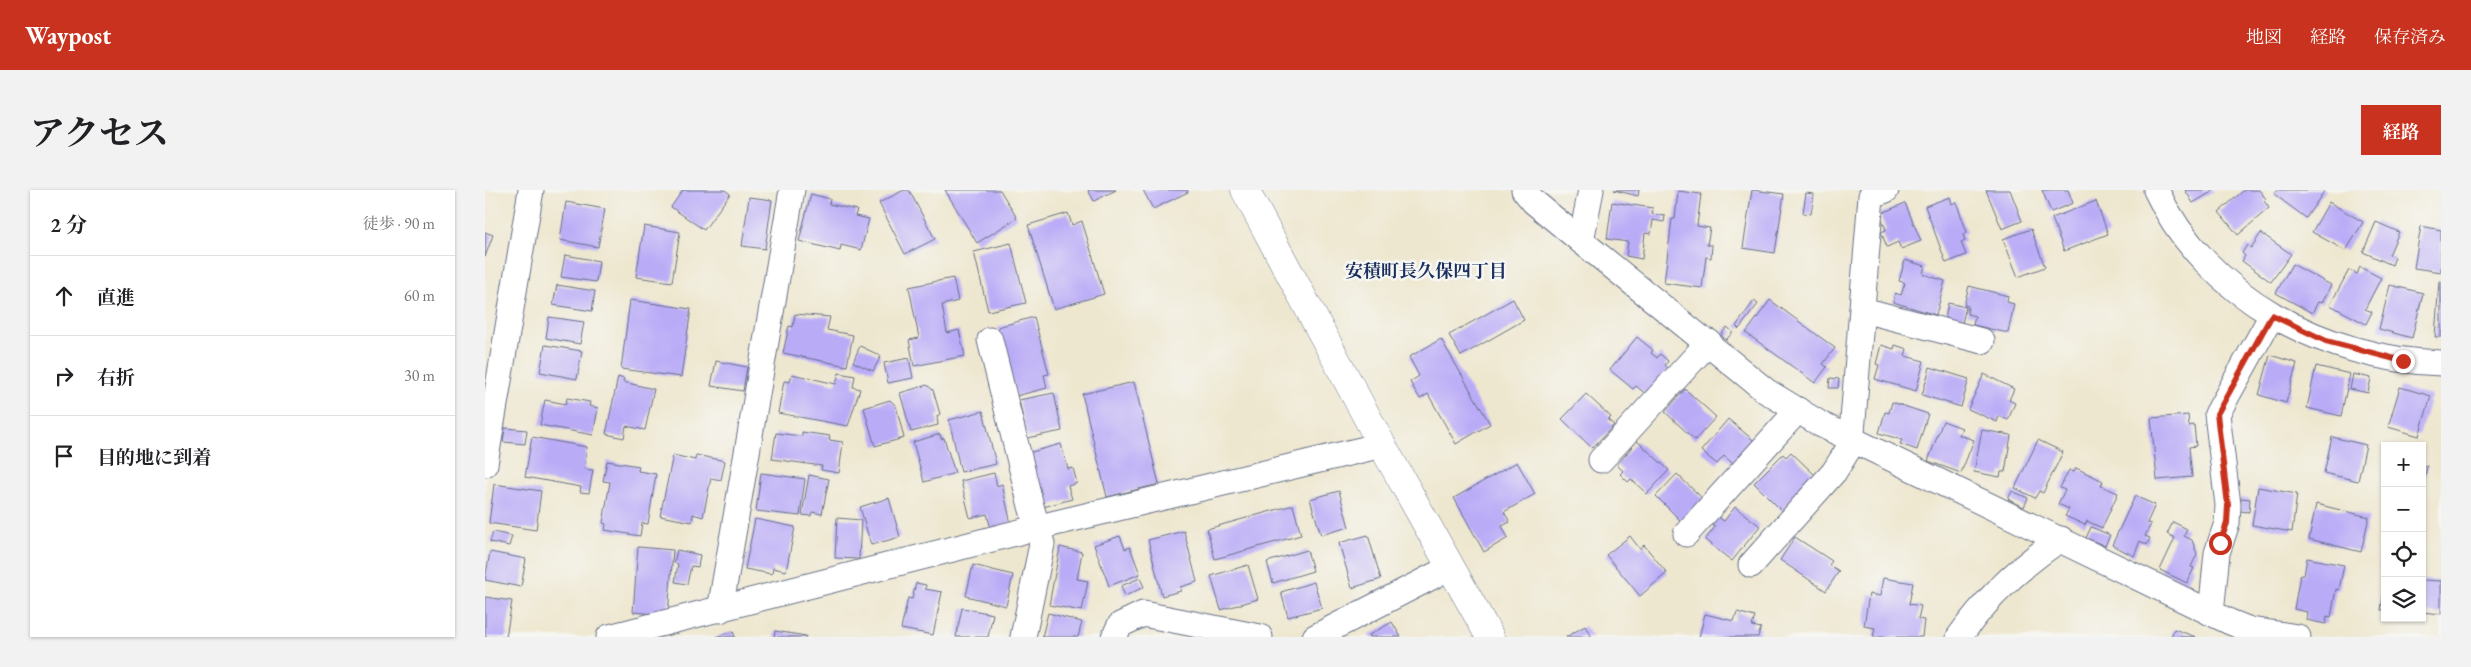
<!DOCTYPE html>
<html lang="ja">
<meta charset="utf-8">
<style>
:root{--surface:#fff;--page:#f2f2f2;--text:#202124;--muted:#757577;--line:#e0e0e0;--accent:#c8321e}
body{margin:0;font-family:"EB Garamond","Noto Serif JP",serif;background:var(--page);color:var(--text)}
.controls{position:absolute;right:15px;bottom:15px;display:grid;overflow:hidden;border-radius:0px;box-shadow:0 1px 4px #0004}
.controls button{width:45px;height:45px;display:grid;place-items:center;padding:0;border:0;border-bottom:1px solid var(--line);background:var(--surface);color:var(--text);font:25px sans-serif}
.stop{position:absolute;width:15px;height:15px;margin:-11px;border:4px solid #c8321e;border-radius:50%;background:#fff}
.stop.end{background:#c8321e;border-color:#fff;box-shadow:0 1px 5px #0008}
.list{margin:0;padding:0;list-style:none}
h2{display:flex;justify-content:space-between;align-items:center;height:65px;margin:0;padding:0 20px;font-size:21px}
h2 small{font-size:16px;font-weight:400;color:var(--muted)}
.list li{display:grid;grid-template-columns:32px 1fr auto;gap:15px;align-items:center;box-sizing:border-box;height:80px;padding:0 20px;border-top:1px solid var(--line)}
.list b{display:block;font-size:19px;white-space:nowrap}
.list em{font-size:16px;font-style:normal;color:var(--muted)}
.icon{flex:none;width:28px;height:28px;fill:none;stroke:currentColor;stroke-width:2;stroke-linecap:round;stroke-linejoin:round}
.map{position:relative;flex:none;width:1956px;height:447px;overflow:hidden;border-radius:0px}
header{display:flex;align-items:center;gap:30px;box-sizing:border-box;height:70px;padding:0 25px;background:var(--accent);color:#fff}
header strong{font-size:24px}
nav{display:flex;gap:28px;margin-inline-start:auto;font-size:18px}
.intro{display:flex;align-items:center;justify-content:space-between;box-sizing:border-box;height:120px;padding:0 30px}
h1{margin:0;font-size:35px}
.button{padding:12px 22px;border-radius:0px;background:var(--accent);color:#fff;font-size:18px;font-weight:700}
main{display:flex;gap:30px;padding:0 30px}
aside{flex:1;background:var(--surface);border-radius:0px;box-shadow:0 1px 4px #0004}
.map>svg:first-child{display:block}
.building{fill:#baabf7}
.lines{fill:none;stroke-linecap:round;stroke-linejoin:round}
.minor-casing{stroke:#656f86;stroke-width:27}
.tertiary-casing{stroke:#656f86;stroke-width:29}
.minor{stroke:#fff;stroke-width:25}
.tertiary{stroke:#fff;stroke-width:28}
.route{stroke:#c8321e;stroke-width:6}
.labels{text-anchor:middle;stroke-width:5;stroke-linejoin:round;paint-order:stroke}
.neighbourhood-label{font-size:18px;font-weight:bold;fill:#1b2f5e;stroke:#f6f6f2}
</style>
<header>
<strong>Waypost</strong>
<nav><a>地図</a><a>経路</a><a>保存済み</a></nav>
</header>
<div class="intro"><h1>アクセス</h1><a class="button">経路</a></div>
<main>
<aside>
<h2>2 分<small>徒歩 · 90 m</small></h2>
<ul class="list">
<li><svg class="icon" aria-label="ahead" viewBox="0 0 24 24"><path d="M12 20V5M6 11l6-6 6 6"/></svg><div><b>直進</b></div><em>60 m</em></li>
<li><svg class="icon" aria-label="right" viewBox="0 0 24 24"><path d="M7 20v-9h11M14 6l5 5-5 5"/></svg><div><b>右折</b></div><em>30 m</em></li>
<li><svg class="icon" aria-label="arrive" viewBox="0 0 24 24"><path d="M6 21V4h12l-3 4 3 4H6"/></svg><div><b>目的地に到着</b></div></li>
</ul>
</aside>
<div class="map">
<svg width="1956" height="447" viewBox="0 0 1956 447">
<rect width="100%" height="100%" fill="#f6f6f2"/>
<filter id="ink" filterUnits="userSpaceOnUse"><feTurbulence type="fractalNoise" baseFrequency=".02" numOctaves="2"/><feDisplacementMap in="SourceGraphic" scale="10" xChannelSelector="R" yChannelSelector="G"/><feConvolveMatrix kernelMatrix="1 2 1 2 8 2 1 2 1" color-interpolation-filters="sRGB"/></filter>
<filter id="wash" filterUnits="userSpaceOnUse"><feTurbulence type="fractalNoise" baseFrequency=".0096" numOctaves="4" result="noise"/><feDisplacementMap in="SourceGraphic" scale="20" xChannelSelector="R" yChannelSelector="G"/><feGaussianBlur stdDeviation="1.12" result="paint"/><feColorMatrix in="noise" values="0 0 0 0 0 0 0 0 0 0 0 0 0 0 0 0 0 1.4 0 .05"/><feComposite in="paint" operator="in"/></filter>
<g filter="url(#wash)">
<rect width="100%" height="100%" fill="#eee7cf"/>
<g id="blocks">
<g class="building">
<path d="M198,0H240L245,4L219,40L186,17Z"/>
<path d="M419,0H424L450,49L420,64L394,13Z"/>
<path d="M460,0H515L532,28L492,53Z"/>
<path d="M603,0H631L609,11Z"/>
<path d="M658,0H702L703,2L668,19Z"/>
<path d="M1129,0H1154L1153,6Z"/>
<path d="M1267,0L1299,4L1290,63L1258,58Z"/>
<path d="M1501,0H1525L1537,31L1517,39Z"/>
<path d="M1557,0H1583L1588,13L1566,22Z"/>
<path d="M1700,0H1730L1708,13Z"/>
<path d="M1759,0H1774L1781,9L1779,11L1784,18L1753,45L1734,22Z"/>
<path d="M1792,0H1840L1821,28L1789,4Z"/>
<path d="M1193,1L1216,4L1212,36L1225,38L1222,55H1227L1226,68L1221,67L1217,98L1179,93L1187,29H1190Z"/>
<path d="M1321,3L1329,4L1326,24L1318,23Z"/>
<path d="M326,4L345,9L344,14L372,20L370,26L384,29L376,60L356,55L355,61L314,51Z"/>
<path d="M264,7L287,10L280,59L257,56Z"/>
<path d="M1465,7L1467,14L1471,12L1482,42L1478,44L1480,51L1476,52L1481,65L1461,73L1440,16Z"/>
<path d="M1611,11L1623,44L1579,61L1567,28Z"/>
<path d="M81,12L120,19L113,57L75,50Z"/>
<path d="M1127,12L1168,18L1167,24L1180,26L1179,32L1168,30L1166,44L1160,43L1157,69L1141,66L1143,52L1122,49Z"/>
<path d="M1844,12L1878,32L1861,61L1827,42Z"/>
<path d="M1420,13L1436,51L1416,59L1413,52L1402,57L1396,42L1401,40L1395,24Z"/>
<path d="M583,23L587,35L597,31L619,104L569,119L543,35Z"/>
<path d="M1891,32L1914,42L1904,65L1910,67L1907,75L1878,62Z"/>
<path d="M159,36L195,42L187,92L151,87Z"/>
<path d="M1936,36L1956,40V82L1929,78Z"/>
<path d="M1546,39L1560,77L1533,87L1518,49Z"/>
<path d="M0,42L8,45L0,67Z"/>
<path d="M1776,43L1806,64L1786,92L1757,71L1760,66L1757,63L1762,55L1766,58Z"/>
<path d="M526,53L541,113L503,121L489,62Z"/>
<path d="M80,65L114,71L111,92L76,87Z"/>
<path d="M1420,70L1440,76L1438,84L1460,91L1451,125L1408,112L1410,103L1416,105L1420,93L1414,91Z"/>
<path d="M1807,74L1846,95L1837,113L1833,112L1827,123L1791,103Z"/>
<path d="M1875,77L1896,88L1880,119L1887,122L1881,134L1845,115L1864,80L1872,84Z"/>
<path d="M468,88L473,111L457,115L462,143L474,140L480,166L429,176L424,150L434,148L424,97Z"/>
<path d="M1954,91H1956V147H1950Z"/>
<path d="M72,95L110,101L107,121L68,115Z"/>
<path d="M1905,95L1938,103L1927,148L1894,139Z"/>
<path d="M1484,96L1523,106L1522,112L1529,114L1523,143L1488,135L1490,126L1482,124L1483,116L1479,115Z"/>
<path d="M1028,109L1039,130L976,166L964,145Z"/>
<path d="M145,110L206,119L196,187L136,179Z"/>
<path d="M1285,110L1350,158L1338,174L1342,177L1330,193L1261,143Z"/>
<path d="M1269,111L1273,114L1254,139L1251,136Z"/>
<path d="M1463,113L1481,117L1477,133L1460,129Z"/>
<path d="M310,124L345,127L342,140L368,145L362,176L298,163L304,136L308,137Z"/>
<path d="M64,127L99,132L95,154L61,148Z"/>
<path d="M549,127L564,184L559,185L562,198L531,206L513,137Z"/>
<path d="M1242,137L1248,142L1241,150L1236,145Z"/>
<path d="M1152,147L1168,160L1166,163L1172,168L1175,164L1183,171L1180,175L1184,179L1162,205L1151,196L1148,199L1125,180Z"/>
<path d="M956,149L1005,234L971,254L943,204L935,209L925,192L934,186L924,167Z"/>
<path d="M60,155L97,161L92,189L55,182Z"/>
<path d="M1396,155L1409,159L1410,155L1422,159L1420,166L1439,171L1431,201L1390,189L1394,175L1391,174Z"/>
<path d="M375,156L396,166L388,181L368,172Z"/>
<path d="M1785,165L1812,173L1801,213L1774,205Z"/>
<path d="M424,168L428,188L403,193L399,173Z"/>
<path d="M231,171L262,177L258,201L226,196Z"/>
<path d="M1831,176L1865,184L1856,226L1822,218Z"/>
<path d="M1445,177L1484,189L1476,217L1437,205Z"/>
<path d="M354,183L370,186L368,197L375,199L363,236L293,223L299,191L305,192L307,184L351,194Z"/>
<path d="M1499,184L1529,199L1524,210L1530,213L1523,230L1514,226L1512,232L1483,219Z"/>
<path d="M1868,184L1886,188L1883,203L1865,199Z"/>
<path d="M133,187L139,189L138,192L169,199L160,240L141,236L139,248L121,244Z"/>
<path d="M1345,188L1354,189L1353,198H1344Z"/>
<path d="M649,192L674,294L622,307L597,204Z"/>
<path d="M442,195L448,200L455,224L452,226L453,235L426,242L415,203Z"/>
<path d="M1915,197L1946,206L1934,246L1903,237Z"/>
<path d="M1200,199L1231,227L1210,250L1180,222Z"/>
<path d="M569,203L577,241L542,248L534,210Z"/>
<path d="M1101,204L1126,227L1123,230L1129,235L1107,258L1077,229Z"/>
<path d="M82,208L105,212L104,216L113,218L108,245L55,235L60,210L81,214Z"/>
<path d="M405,210L411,216L419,248L390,256L379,218Z"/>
<path d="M1407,212L1443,224L1432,260L1415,254L1417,250L1394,243L1400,222L1404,223Z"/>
<path d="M498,221L511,274L476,282L464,230Z"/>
<path d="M1703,225L1704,236L1709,235L1711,256L1704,257L1707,287L1672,290L1666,228Z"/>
<path d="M1243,229L1273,254L1252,277L1239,266L1232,274L1216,261Z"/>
<path d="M1458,231L1477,238L1474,245L1489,250L1476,283L1443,271Z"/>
<path d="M20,238L42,240L40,254L18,252Z"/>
<path d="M1497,240L1526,245L1520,282H1516L1515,287L1489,282Z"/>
<path d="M317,242L345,246L344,250L358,252L354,283L336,280L337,276L287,269L291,243L317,246Z"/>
<path d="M455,244L456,249L459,248L470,283L439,292L428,252Z"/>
<path d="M47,247L102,257L99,279L108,280L104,303L95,302L96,297L40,287Z"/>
<path d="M1847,247L1881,255L1873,291L1839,283Z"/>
<path d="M1553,250L1578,262L1558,303L1554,301L1550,308L1530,298Z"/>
<path d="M1152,251L1184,280L1162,304L1146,289L1143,292L1135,284L1138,281L1132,275Z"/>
<path d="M576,254L583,279L588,278L592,293L583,296L587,309L558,317L543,263Z"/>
<path d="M1306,262L1331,286L1297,321L1269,293L1298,264L1301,267Z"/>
<path d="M188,265L210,270L211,265L240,271L236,290L226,288L218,327L208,324L207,332L175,326Z"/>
<path d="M122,271L154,276L153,281L171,284L163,334L157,333L155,346L120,340L121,334L118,333L125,292L118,291Z"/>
<path d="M1032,272L1050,304L1019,322L1025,332L1017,336L1023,348L999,362L969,308Z"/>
<path d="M1937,275L1942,276L1938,300H1937Z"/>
<path d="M1591,278L1618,291L1616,296L1633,303L1617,338L1602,331L1600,335L1580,326L1584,319L1573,314L1580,300L1575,298L1584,280L1589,282Z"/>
<path d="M276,283L320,289L315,326L271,321Z"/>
<path d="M509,283L512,296L517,294L526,334L506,339L502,324L485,328L476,291Z"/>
<path d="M1192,284L1218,309L1196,331L1171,306Z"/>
<path d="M324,285L344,289L337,324L327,322L326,326L317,325Z"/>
<path d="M9,294L56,301L51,340L4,333Z"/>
<path d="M1773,297L1812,304L1807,342L1767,335Z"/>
<path d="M854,301L864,337L836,345L825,309Z"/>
<path d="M1527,301L1543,308L1539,317L1523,309Z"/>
<path d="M1650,306L1670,315L1662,333L1666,334L1660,346L1665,348L1662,355L1655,351L1649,366L1627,355Z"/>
<path d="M404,308L415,347L386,355L375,317Z"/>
<path d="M1756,308L1765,309L1764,322L1755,321Z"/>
<path d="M1831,314L1884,327L1876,362L1824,349Z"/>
<path d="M808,315L816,345L730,369L722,339Z"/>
<path d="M1250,317L1275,336L1247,371L1220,350L1230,337L1227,335L1233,327L1239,331Z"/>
<path d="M352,328L376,330L374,369L350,368Z"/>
<path d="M270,329L310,337L301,381L288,378L287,384L260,379Z"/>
<path d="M1688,332L1702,339L1699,346L1707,350L1712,364L1706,377L1709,378L1702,393L1675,380L1690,348L1682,344Z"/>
<path d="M1606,337L1625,345L1620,356L1601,348Z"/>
<path d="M699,341L712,392L695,397L696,401L677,406L663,350Z"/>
<path d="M8,342L27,346L24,356L5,352Z"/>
<path d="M883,345L896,389L867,398L854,353Z"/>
<path d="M635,346L640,359L645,357L655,384L624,396L609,355Z"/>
<path d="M1145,346L1155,359L1159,355L1182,383L1155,406L1121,365Z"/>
<path d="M1310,347L1347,371L1344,375L1354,381L1341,401L1295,370Z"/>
<path d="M1899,347H1900V374H1895Z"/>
<path d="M153,357L188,360L183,425L148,422Z"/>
<path d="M575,357L597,362L592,389L603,391L597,421L564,415Z"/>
<path d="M192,360L215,365L213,377L206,376L202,394L190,392L193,374L189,373Z"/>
<path d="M822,360L828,381L788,393L782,372Z"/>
<path d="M5,362L41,369L36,397L0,390Z"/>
<path d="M1822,368L1859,375L1854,400L1851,399L1846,427L1842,426L1841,434L1821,430L1822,422L1809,419L1815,385H1819Z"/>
<path d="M488,375L528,385L521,416L481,406Z"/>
<path d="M763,375L773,409L736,420L726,386Z"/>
<path d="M655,388L659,397L640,406L636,396Z"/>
<path d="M1398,388L1428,393L1424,414L1436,416L1433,429L1439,430L1437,447H1388L1390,438L1379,436L1384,404L1395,406Z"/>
<path d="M1938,390L1956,391V424L1937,422Z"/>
<path d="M829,392L837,418L803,427L796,402Z"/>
<path d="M431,393L441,395L440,399L457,402L448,445L416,439L423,408L427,409Z"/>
<path d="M1899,401H1900V420H1896Z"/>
<path d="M0,407L27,411L21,447H0Z"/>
<path d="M477,418L508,424L503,447H471Z"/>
<path d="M1252,422L1270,427L1267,436L1276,438L1273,447H1214L1220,424L1249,431Z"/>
<path d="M563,423L597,432L593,447H557Z"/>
<path d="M907,432L916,447H885L884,445Z"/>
<path d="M1100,436L1107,447H1081Z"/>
<path d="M1689,439L1711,447H1686Z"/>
<path d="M248,441L250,447H231Z"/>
<path d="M290,441L321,446V447H289Z"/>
</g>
</g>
</g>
<g filter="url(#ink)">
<use href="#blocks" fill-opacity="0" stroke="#656f86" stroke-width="1"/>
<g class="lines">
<g class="minor-casing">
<g id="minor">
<path d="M1039,0L1049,12L1096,51L1281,201L1337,235L1745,432L1765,440L1813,447"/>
<path d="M1671,0C1721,107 1841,170 1956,173"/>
<path d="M1096,51L1106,0"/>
<path d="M1378,120L1497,151"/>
<path d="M505,150L546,316L557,354L538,447"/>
<path d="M1116,270L1224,152"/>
<path d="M0,274L46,0"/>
<path d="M1201,344L1313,220"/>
<path d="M1266,375L1349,282L1366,255L1386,6L1401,0"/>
<path d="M235,420L307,0"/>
<path d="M1726,423L1732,363L1742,333L1743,315L1732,224L1787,125"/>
<path d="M124,447L554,337L897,255"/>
<path d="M629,447L635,435L658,424L775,447"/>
<path d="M830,447L966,377"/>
<path d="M1474,447C1501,409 1536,375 1576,349"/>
</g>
</g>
<g class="tertiary-casing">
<path id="tertiary" d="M760,0L897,255L1005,447"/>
</g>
<use href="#minor" class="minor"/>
<use href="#tertiary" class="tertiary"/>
</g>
</g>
<g class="lines" filter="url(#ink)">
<path class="route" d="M1735,353L1742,333L1743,315L1732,224L1787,125L1841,151L1918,171"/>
</g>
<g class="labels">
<g class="neighbourhood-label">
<text x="941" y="87">安積町長久保四丁目</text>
</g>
</g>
</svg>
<div class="controls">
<button>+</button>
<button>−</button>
<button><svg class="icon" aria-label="locate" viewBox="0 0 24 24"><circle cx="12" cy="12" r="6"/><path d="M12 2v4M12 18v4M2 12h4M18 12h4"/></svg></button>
<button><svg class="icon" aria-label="layers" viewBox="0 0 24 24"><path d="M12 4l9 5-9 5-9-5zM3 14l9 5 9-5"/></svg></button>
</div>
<div class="stop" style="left:1735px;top:353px"></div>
<div class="stop end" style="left:1918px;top:171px"></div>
</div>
</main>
